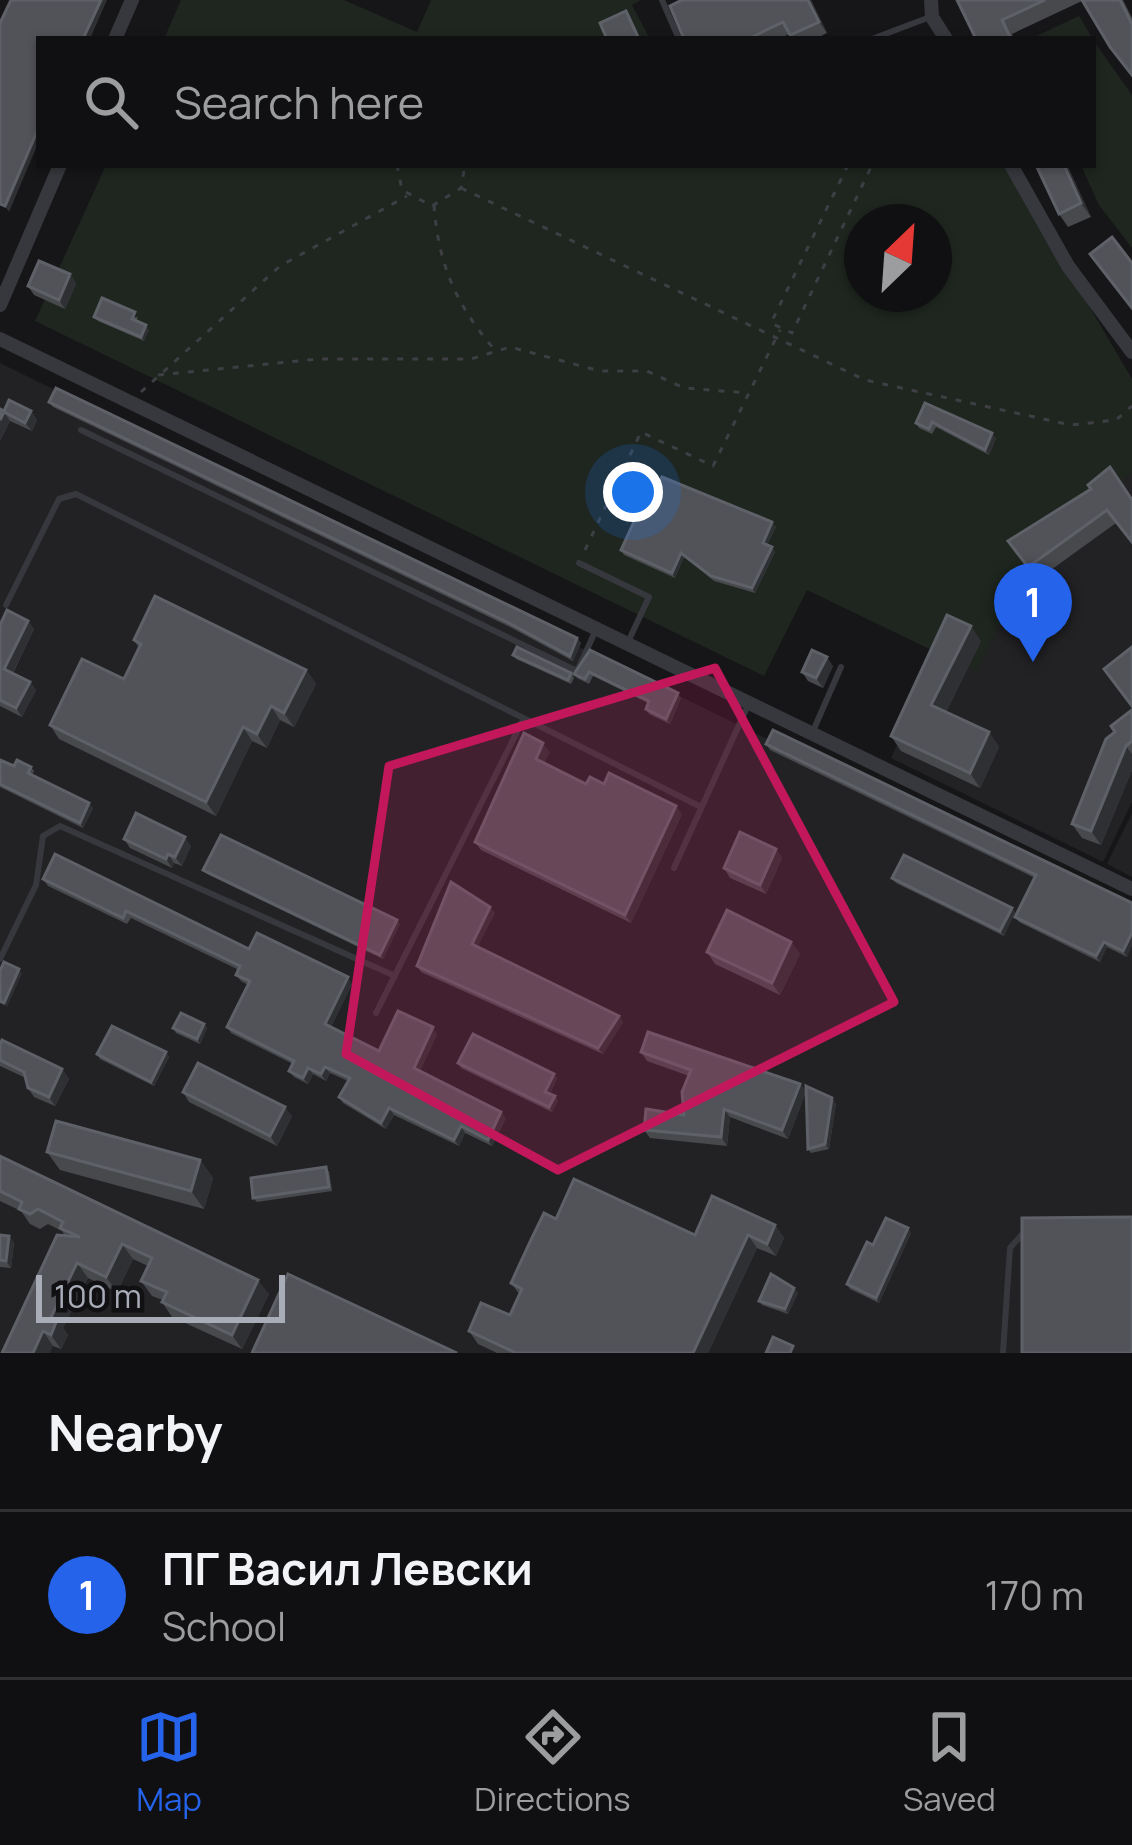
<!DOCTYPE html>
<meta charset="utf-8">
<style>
:root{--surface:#101012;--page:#19191b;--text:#f1f3f6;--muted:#9c9d9f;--line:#303032;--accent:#2563eb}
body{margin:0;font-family:Manrope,sans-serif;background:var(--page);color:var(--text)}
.compass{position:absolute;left:844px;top:204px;width:108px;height:108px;border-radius:50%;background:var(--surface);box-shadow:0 3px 9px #0004;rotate:25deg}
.scale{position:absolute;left:36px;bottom:30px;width:249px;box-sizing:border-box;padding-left:12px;border:6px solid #a8adb8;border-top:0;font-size:33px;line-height:42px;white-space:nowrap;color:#a8adb8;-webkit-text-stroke:9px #111113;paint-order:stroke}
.you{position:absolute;left:633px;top:492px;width:42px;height:42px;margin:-30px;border:9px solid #fff;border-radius:50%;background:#1a73e8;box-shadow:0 0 0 18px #1a73e833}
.badge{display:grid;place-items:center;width:78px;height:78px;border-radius:50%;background:var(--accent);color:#fff;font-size:39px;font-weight:700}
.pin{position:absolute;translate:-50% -99px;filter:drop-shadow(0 3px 6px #0008)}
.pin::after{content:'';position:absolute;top:63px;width:42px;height:36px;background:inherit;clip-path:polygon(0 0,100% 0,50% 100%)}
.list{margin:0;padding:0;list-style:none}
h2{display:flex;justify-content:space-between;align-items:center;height:156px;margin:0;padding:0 48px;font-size:51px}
h2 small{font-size:39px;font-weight:400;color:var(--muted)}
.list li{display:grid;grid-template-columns:78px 1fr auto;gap:36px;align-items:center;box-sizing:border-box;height:168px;padding:0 48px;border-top:3px solid var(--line)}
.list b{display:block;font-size:45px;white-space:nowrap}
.list p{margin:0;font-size:39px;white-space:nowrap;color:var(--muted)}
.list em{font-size:39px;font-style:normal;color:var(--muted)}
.icon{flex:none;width:66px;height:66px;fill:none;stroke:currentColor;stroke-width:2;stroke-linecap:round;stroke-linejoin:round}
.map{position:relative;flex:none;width:1132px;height:1353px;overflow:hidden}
.search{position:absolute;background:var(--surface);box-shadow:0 3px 9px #0004;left:36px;right:36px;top:36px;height:132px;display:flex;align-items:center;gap:30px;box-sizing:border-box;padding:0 42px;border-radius:0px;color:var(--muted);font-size:45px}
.sheet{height:324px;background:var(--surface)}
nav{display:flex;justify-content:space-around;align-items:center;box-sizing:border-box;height:168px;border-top:3px solid var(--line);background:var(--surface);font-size:33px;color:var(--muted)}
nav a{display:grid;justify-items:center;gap:6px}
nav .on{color:var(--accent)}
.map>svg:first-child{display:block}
.built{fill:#222225}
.green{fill:#1e261f;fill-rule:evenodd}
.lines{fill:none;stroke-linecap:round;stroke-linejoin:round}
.path{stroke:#3d3f44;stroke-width:3;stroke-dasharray:6 9;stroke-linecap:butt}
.lane{stroke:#37383d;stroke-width:6}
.street{stroke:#37383d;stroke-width:14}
.wall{fill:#47494d}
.shaded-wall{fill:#2f3033}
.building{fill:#525359;stroke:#5f6168;stroke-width:3}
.marked{fill:#c2185b;fill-opacity:0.2;stroke:#c2185b;stroke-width:9;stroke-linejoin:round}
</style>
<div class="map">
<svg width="1132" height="1353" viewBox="0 0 1132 1353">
<rect width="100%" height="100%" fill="#161618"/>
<g class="built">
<path d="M0,363L1132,918V1353H0Z"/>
<path d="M1132,459V802L1103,862L891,758L977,567Z"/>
<path d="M1132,813V877L1107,864Z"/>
</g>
<g class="green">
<path d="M181,0H344L417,32L431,0H641L632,5L650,39H164Z"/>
<path d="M1079,16L1093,39H1030Z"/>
<path d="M1093,40L1132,95V248L1099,205L1081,165H1093Z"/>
<path d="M106,165H1006L1132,379V473L1040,537L977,672L807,590L764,676L35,321ZM862,222H934V294H862Z"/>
</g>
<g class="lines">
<g class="path">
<path d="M397,165L402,190L432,206L461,188L465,165"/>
<path d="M848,165L771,323L792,333L872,165"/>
<path d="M461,188L865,380L1071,425L1116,420L1132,406"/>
<path d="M434,205C438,263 456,305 494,349"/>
<path d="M158,375L318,359H471L510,347L600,371H647L684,388L748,393"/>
<path d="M141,392L280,266L407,196"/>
<path d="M585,550L641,432L713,466L780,330"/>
</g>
<g class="lane">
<path d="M662,0L679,39"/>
<path d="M872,39L930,17"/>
<path d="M81,430L577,671L595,632"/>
<path d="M579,563L649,597L628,642"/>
<path d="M6,605L59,499L76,494L701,807"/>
<path d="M813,731L841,667"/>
<path d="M674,868L749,703"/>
<path d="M0,959L36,885L43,836L60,826L395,976"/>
<path d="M376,1013L523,720"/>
<path d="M1003,1353L1010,1248L1025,1231"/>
</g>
<g class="street">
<path d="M931,0L932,17L946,39"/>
<path d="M115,39L132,0"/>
<path d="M1011,165L1068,266L1132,352"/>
<path d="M0,305L60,165"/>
<path d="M0,339L1132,889"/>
</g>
</g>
<g class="wall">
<path d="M682,0H811L827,33L815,39H793L789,34L780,39H684Z"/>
<path d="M957,0H1123L1132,18V76L1110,47L1082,1L1012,34L1014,39H976Z"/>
<path d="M1036,165H1067L1091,217L1068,227L1059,214Z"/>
<path d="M70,274L76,284L65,309L34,295L28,286Z"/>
<path d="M94,317H138L136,321L149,330L144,341L98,321Z"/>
<path d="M49,402L577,638L581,643L573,661L512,628L53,407Z"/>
<path d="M925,403L996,438L989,455L936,427L932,434L919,428L916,423Z"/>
<path d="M4,411H31L37,420L32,431L10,421L0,441Z"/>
<path d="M1091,489L1116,523L1037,580L1008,541Z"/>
<path d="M655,491L776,527L767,545L775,552L755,593L714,581L684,557L675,578L624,555L621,550L642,504L636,499Z"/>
<path d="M28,621L34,629L13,673L30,682L36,690L22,717L0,706V625Z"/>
<path d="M134,640L306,670L316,684L294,727L280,720L267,748L252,741L216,816L59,739L50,725L124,679L139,648Z"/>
<path d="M981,641L946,712L989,732L999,747L980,788L901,751L891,736Z"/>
<path d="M590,650L681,698L670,724L649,714L646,709L648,703L593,676L589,684L577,678L574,674Z"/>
<path d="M513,655L571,673L574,678L571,684L516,659Z"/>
<path d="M833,666L823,688L808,681L802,672Z"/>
<path d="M1132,710V770L1101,845L1082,838L1072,824L1115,732Z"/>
<path d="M766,744L1132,903L1127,957L1107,947L1100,962L1019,922L1015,917L1035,878L770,750Z"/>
<path d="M550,752L544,763L586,784H604L682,814L631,923L481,850L475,842Z"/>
<path d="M0,760L14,766L31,767L34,771L32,775L93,808L83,828L0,787Z"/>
<path d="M124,839L191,846L182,866L174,863L172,868L130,848Z"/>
<path d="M776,849L782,858L766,894L730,878L724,868Z"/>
<path d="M203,870L400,924L383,959L207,874Z"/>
<path d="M892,878L1015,912L1004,936L896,883Z"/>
<path d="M43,879L352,984L331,1027L379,1051L437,1034L420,1071L506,1118L492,1146L465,1133L459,1146L394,1115L386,1129L343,1103L339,1097L348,1081L330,1073L326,1081L313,1074L308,1084L294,1077L289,1071L293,1064L231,1033L227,1027L248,985L241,981L236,975L239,970L131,918L127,924L48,886Z"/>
<path d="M495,913L477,947L619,1016L623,1022L603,1054L421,972L417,966Z"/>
<path d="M791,942L800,954L780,995L715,964L707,952Z"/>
<path d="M204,1024L207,1028L200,1044L176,1033L173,1028Z"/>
<path d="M0,1044L62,1069L69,1079L55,1106L34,1097L28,1088L26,1078L0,1066Z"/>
<path d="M166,1052L169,1057L154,1086L100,1059L97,1054Z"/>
<path d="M641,1052L800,1084L806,1092L788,1139L730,1117L727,1146L650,1138L644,1130L684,1115L689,1076L647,1061Z"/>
<path d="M458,1063L554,1074L557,1078L550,1094L558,1100L552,1112L461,1068Z"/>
<path d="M183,1092L292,1116L277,1146L189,1102Z"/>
<path d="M836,1103L829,1149L811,1153L808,1149Z"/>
<path d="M47,1152L200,1160L213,1178L204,1209L60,1170Z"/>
<path d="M0,1156L269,1294L242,1349L172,1317L162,1302L163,1300L152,1296L141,1281L148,1266L133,1259L117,1292L88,1278L63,1328L68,1335L61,1349L53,1346L2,1353L65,1236L62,1231L48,1224L40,1229L30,1224L21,1211L0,1201Z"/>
<path d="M329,1171L332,1191L257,1202L253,1198Z"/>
<path d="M556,1219L695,1235L775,1225L784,1238L776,1256L757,1248L708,1353H497L478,1344L469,1331L510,1315L520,1295L511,1283Z"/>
<path d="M911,1233L879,1303L850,1289L847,1284L873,1245Z"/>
<path d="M0,1235L9,1236L14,1243L11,1268L0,1267Z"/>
<path d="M794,1288L798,1293L788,1314L762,1305L759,1301Z"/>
</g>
<g class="shaded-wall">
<path d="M101,0H107L90,39H83Z"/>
<path d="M808,0H811L827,33L819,22Z"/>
<path d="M39,127V141L9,212L5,206Z"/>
<path d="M1064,165H1067L1091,217L1081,203Z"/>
<path d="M70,274L76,284L65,309L59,300Z"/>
<path d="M146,325L149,330L144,341L141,337Z"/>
<path d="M31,411L37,420L32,431L25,423Z"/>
<path d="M4,412L10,421L0,441V420Z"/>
<path d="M992,433L996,438L989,455L985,450Z"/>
<path d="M772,522L776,527L766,548L763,543Z"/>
<path d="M772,547L775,552L755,593L752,588Z"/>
<path d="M681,553L684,557L675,578L672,573Z"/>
<path d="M28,621L34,629L10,678L4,669Z"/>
<path d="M971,626L981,641L942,720L931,705Z"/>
<path d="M577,638L581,643L573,661L570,656Z"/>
<path d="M827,657L833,666L823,688L816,678Z"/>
<path d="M306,670L316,684L294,727L284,713Z"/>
<path d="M30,682L36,690L22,717L16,708Z"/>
<path d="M678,693L681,698L670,724L666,719Z"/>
<path d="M271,706L280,720L267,748L257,734Z"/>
<path d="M243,727L252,741L216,816L206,802Z"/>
<path d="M989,732L999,747L980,788L970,773Z"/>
<path d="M543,743L550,752L542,767L536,759Z"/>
<path d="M1126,746L1132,754V770L1101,845L1091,831Z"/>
<path d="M89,803L93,808L83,828L80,823Z"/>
<path d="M676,806L682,814L631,923L625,915Z"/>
<path d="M185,837L191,846L182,866L175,857Z"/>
<path d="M776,849L782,858L766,894L760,885Z"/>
<path d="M168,854L174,863L172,868L166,859Z"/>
<path d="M490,907L495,913L476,950L472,944Z"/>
<path d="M1012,908L1015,912L1004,936L1000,931Z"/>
<path d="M397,920L400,924L383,959L380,955Z"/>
<path d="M1132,933V946L1127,957L1123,951Z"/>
<path d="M791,942L800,954L780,995L772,983Z"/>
<path d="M1104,942L1107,947L1100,962L1096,956Z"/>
<path d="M19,969L22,974L7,1007L4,1003Z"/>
<path d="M348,977L352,984L329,1031L325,1024Z"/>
<path d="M619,1016L623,1022L603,1054L598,1048Z"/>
<path d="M204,1024L207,1028L200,1044L197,1039Z"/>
<path d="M433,1027L437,1034L418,1075L414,1068Z"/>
<path d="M166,1052L169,1057L154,1086L151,1082Z"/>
<path d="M325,1067L330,1073L326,1081L321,1074Z"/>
<path d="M308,1068L313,1074L308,1084L303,1078Z"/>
<path d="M62,1069L69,1079L55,1106L49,1097Z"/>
<path d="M554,1074L557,1078L549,1096L545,1092Z"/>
<path d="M800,1084L806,1092L788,1139L782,1130Z"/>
<path d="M555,1096L558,1100L552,1112L549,1107Z"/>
<path d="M832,1098L836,1103L829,1149L825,1144Z"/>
<path d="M285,1107L292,1116L277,1146L270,1136Z"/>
<path d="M389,1108L394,1115L386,1129L381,1123Z"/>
<path d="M724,1109L730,1117L727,1146L721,1137Z"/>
<path d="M501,1112L506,1118L492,1146L488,1140Z"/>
<path d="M461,1126L465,1133L459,1146L454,1140Z"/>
<path d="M200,1160L213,1178L204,1209L191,1191Z"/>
<path d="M775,1225L784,1238L776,1256L767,1244Z"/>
<path d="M908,1228L911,1233L879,1303L876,1298Z"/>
<path d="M748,1235L757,1248L708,1353H693Z"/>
<path d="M9,1236L14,1243L11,1268L6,1261Z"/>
<path d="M122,1244L133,1259L117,1292L106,1277Z"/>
<path d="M77,1263L88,1278L63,1328L68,1335L61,1349L51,1335V1317Z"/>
<path d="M258,1280L269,1294L242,1349L232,1335Z"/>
<path d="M794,1288L798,1293L788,1314L785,1309Z"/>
<path d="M43,1331L53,1346L50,1353H33Z"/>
</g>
<g class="building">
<path d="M11,0H101L83,39H39V127L5,206L0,204V23Z"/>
<path d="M682,0H808L819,22L790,35L783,22L748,39H684L670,6Z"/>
<path d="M957,0H1045L1002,20L1011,39H976Z"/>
<path d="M1082,0H1120L1132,24V75L1110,47Z"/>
<path d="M626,11L639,39H607L600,23Z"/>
<path d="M1036,165H1064L1081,203L1059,214Z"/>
<path d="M1112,237L1132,263V308L1090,254Z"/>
<path d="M39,261L70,274L59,300L28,286Z"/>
<path d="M102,298L135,312L132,319L146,325L141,337L94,317Z"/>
<path d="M56,388L577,638L570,656L509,623L49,402Z"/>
<path d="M9,400L31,411L25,423L4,412L0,420V409L4,411Z"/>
<path d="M925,403L992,433L985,450L932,422L929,429L916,423Z"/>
<path d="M1110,467L1132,500V542L1107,510L1028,567L1008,541L1091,489L1088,485Z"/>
<path d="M662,477L772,522L763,543L772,547L752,588L711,576L681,553L672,573L621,550L643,502L636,499L642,485L655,491Z"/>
<path d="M155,596L306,670L284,713L271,706L257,734L243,727L206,802L50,725L82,659L124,679L141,644L134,640Z"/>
<path d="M7,610L28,621L4,669L30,682L16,708L0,700V625Z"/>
<path d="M947,615L971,626L931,705L989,732L970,773L891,736Z"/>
<path d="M517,647L571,673L568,680L513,655Z"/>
<path d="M1132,647V706L1104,669Z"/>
<path d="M590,650L678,693L666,719L646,709L649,701L589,672L585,679L574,674Z"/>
<path d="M812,650L827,657L816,678L802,672Z"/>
<path d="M1132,710V741L1126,746L1091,831L1072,824L1106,739L1115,732L1111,726Z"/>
<path d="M773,730L1132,903V933L1123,951L1104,942L1096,956L1015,917L1036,875L766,744Z"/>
<path d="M524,733L543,743L536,759L586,784L590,777L604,784L609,773L676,806L625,915L475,842Z"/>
<path d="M0,760L14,766L17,760L31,767L28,773L89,803L80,823L0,784Z"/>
<path d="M136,813L185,837L175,857L168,854L166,859L124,839Z"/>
<path d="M740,832L776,849L760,885L724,868Z"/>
<path d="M221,835L397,920L380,955L203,870Z"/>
<path d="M55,854L249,949L257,933L348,977L325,1024L379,1051L398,1011L433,1027L414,1068L501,1112L488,1140L461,1126L454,1140L389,1108L381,1123L339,1097L350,1078L325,1067L321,1074L308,1068L303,1078L289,1071L294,1061L227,1027L250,981L236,975L240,966L126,911L123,918L43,879Z"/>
<path d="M904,855L1012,908L1000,931L892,878Z"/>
<path d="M451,882L490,907L472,944L619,1016L598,1048L417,966Z"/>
<path d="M727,910L791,942L772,983L707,952Z"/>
<path d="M4,962L19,969L4,1003L0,1001V971Z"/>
<path d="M181,1013L204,1024L197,1039L173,1028Z"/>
<path d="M112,1026L166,1052L151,1082L97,1054Z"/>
<path d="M648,1032L800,1084L782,1130L724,1109L721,1137L644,1130L646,1109L684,1115L682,1092L691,1070L641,1052Z"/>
<path d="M473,1034L554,1074L545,1092L555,1096L549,1107L458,1063Z"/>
<path d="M2,1040L62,1069L49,1097L28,1088L24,1072L0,1060V1044Z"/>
<path d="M198,1063L285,1107L270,1136L183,1092Z"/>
<path d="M806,1086L832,1098L825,1144L808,1149Z"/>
<path d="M56,1121L200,1160L191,1191L47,1152Z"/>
<path d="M0,1156L258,1280L232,1335L162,1302L167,1292L141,1281L152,1258L122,1244L106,1277L77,1263L51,1317L57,1320L51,1335L43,1331L33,1353H2L57,1235L80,1237L60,1228L63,1222L38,1209L30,1214L19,1209L22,1202L0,1191Z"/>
<path d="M326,1167L329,1187L253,1198L251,1178Z"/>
<path d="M574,1179L695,1235L712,1196L775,1225L767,1244L748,1235L693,1353H516L469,1331L481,1303L510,1315L522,1289L511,1283L530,1242L544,1213L556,1219Z"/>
<path d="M1132,1217V1353H1022V1218Z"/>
<path d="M886,1218L908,1228L876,1298L847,1284L867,1242L873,1245Z"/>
<path d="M0,1235L9,1236L6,1261L0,1260Z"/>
<path d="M288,1274L457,1353H252Z"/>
<path d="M771,1274L794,1288L785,1309L759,1301Z"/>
<path d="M773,1337L793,1346L790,1353H766Z"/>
</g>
<path class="marked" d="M715,668L894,1002L558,1170L346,1054L389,766Z"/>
</svg>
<svg class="compass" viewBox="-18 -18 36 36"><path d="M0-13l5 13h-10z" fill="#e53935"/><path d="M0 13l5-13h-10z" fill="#9c9d9f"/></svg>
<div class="scale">100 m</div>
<div class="you"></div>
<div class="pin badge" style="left:1033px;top:662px">1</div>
<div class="search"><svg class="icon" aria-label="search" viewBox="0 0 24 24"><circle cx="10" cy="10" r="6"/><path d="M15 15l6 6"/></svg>Search here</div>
</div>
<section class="sheet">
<h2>Nearby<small></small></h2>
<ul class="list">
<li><span class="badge">1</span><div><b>ПГ Васил Левски</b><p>School</p></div><em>170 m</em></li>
</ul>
</section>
<nav>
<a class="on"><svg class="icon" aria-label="map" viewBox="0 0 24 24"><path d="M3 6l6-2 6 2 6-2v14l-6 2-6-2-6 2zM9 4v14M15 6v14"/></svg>Map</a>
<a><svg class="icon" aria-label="directions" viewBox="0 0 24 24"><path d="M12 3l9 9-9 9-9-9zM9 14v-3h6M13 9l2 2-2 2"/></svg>Directions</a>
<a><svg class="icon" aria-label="saved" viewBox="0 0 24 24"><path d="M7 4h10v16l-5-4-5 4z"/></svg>Saved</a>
</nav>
